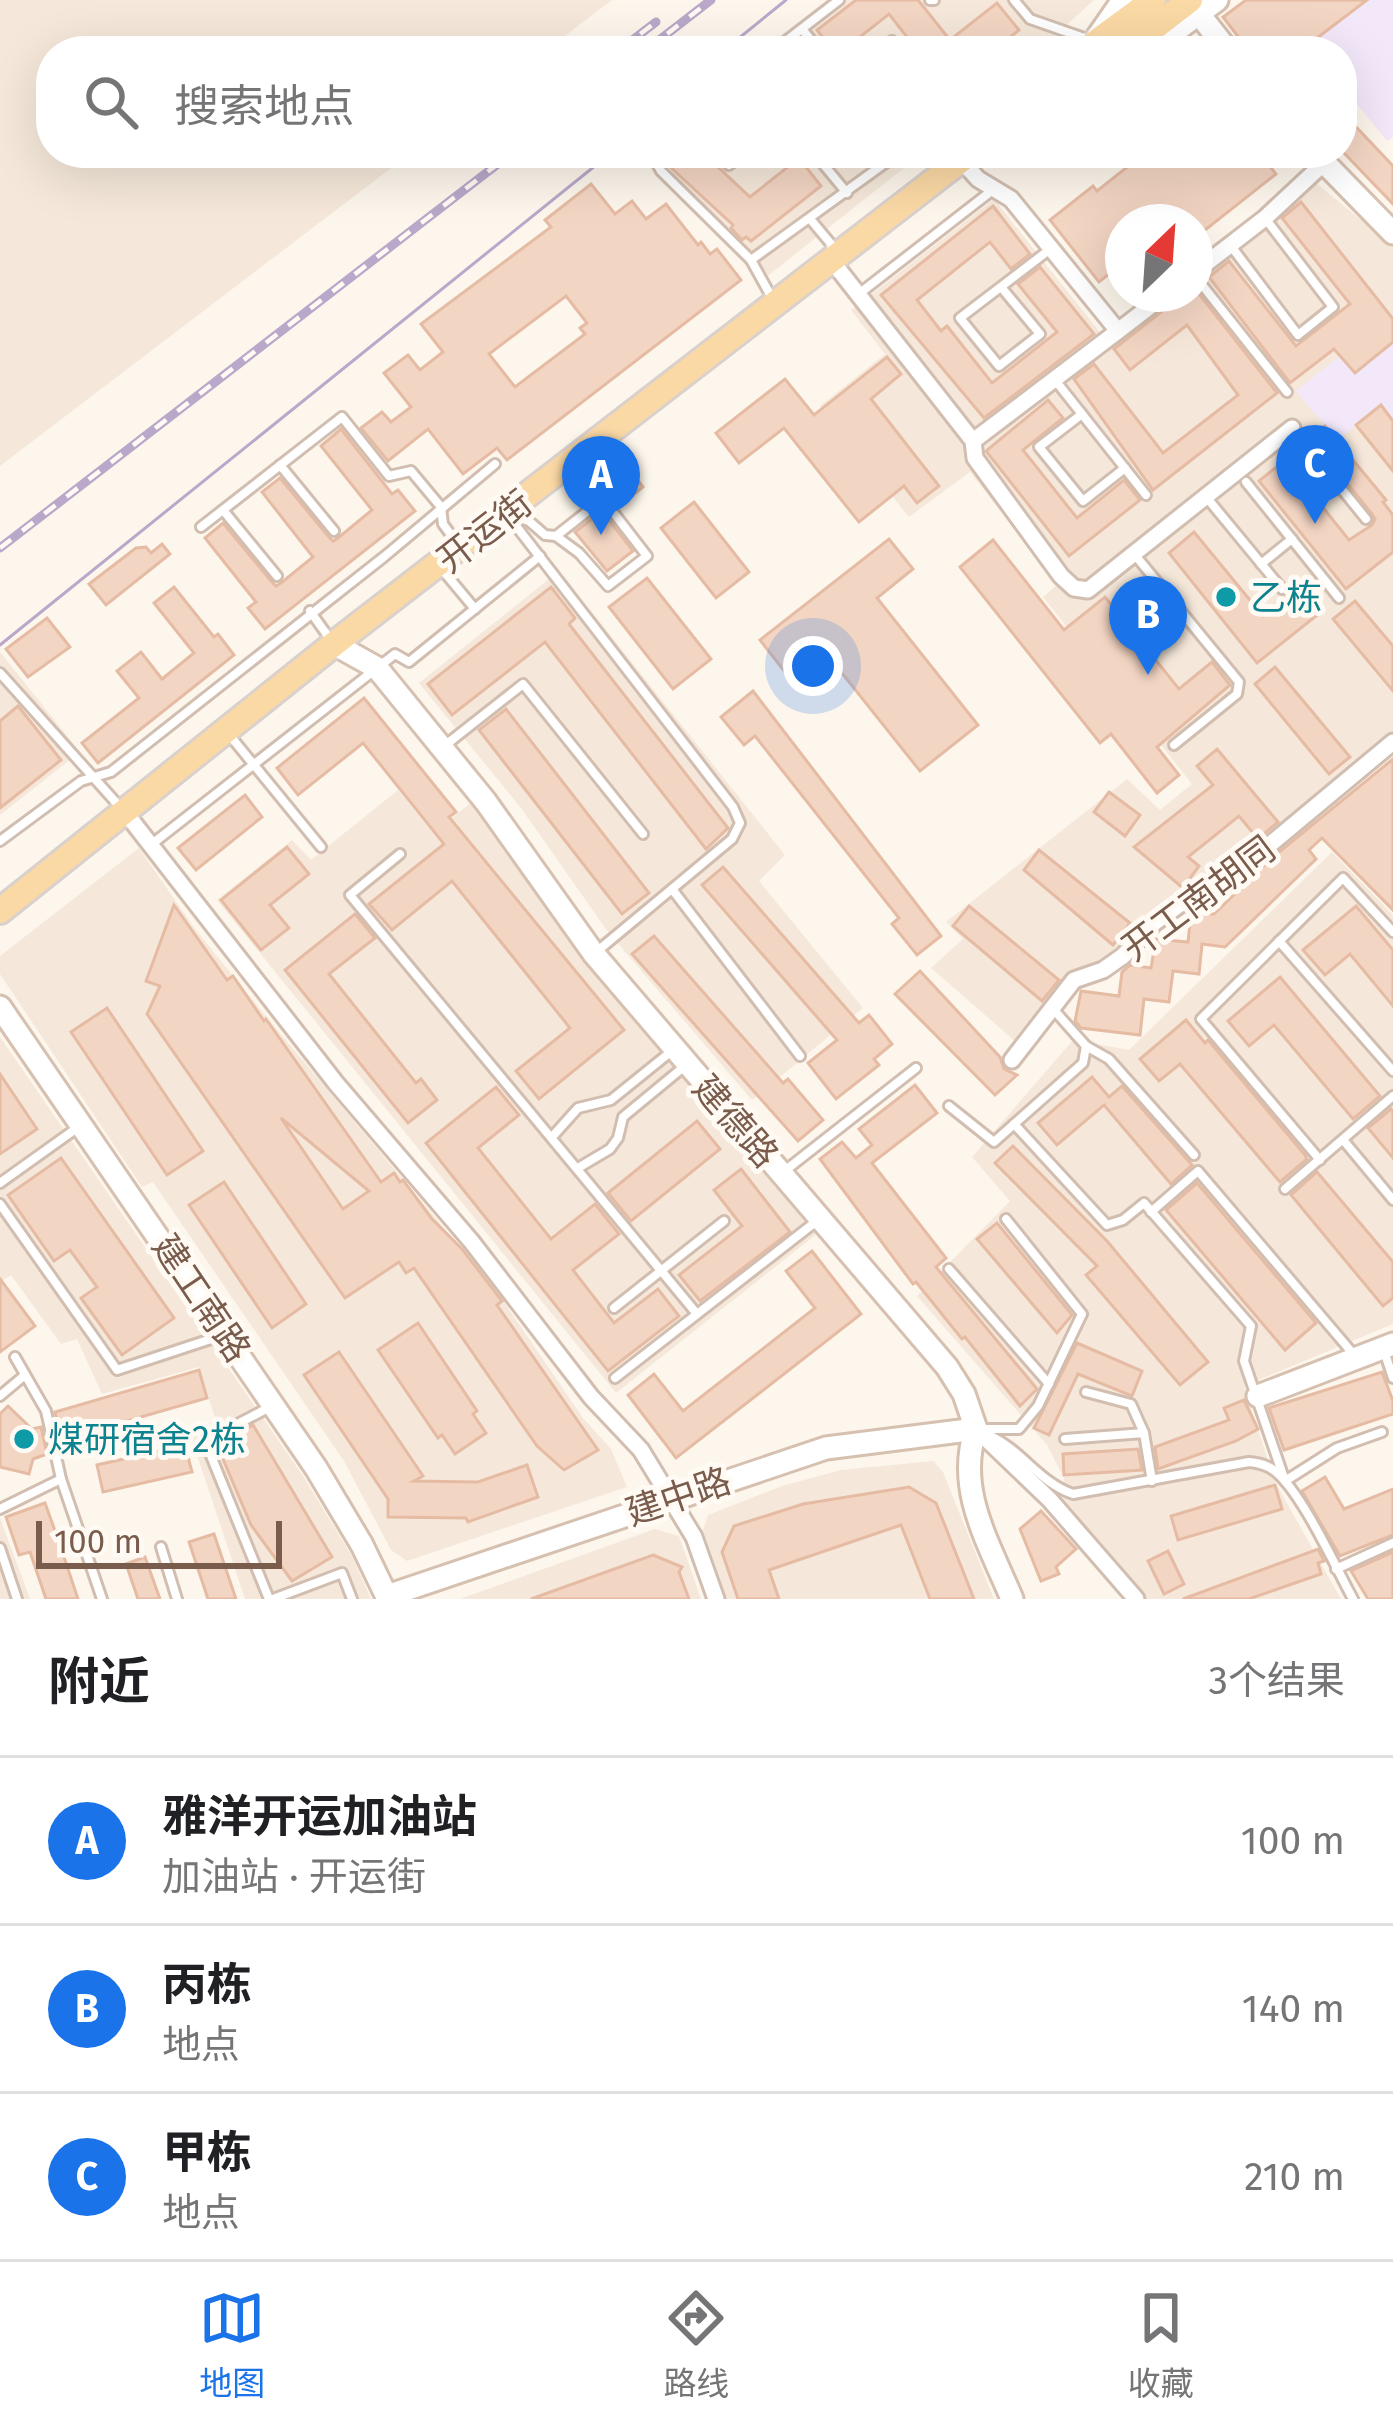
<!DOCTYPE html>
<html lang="zh">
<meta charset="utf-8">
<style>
:root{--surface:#fff;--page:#f6f6f6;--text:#202124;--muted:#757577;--line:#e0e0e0;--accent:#1a73e8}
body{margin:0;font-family:"Fira Sans","Noto Sans SC",sans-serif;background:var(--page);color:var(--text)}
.compass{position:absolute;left:1105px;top:204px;width:108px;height:108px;border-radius:50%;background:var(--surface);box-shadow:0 12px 48px #0002;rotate:25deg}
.scale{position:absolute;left:36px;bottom:30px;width:246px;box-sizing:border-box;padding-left:12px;border:6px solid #7a5c4d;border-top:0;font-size:33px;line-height:42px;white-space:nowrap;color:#7a5c4d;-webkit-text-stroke:9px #fffaf3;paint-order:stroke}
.you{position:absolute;left:813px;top:666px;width:42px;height:42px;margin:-30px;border:9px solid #fff;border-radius:50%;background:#1a73e8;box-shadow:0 0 0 18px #1a73e833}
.badge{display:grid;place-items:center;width:78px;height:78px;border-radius:50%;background:var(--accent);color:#fff;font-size:39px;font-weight:700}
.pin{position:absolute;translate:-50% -99px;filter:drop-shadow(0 3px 6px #0008)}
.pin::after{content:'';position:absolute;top:63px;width:42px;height:36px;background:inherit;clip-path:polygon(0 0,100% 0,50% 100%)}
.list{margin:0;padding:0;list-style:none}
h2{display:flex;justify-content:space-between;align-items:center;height:156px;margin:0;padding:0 48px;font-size:51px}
h2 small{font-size:39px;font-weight:400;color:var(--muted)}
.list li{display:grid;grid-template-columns:78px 1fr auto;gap:36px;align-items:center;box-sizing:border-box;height:168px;padding:0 48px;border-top:3px solid var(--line)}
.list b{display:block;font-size:45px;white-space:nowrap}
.list p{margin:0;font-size:39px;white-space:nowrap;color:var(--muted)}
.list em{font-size:39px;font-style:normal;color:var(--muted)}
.icon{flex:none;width:66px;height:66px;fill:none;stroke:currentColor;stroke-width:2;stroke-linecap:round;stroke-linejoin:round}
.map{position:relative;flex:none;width:1393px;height:1599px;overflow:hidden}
.search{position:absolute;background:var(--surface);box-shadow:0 12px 48px #0002;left:36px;right:36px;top:36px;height:132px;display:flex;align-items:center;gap:30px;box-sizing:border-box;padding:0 42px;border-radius:48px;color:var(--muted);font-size:45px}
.sheet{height:660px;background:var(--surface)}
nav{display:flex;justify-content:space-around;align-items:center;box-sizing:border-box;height:168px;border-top:3px solid var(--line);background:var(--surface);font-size:33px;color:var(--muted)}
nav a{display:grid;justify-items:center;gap:6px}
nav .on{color:var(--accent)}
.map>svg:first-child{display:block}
.residential{fill:#f5e8da}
.education{fill:#f3e8fa}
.building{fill:#f3d5c3;stroke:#e6bba3;stroke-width:3;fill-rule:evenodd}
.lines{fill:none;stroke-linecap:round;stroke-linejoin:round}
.lane-casing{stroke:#d1beb0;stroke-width:14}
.street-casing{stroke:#d1beb0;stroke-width:21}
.secondary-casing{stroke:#d6c0b0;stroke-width:27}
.primary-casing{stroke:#dad1cd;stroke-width:30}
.lane{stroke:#fff;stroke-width:8}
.street{stroke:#fff;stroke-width:15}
.secondary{stroke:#fff;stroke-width:21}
.primary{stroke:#fbd9a5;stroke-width:24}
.tram{stroke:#b9a8c9;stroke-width:3}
.rail-casing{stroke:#b9a8c9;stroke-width:9}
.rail{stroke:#fffaf3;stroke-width:4.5;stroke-dasharray:14;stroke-linecap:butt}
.culture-dot{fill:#0f9aa8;stroke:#fffaf3;stroke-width:4.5}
.labels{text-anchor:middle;stroke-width:10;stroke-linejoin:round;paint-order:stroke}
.street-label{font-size:36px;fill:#7a5c4d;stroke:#fffaf3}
.culture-label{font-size:36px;fill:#0d838f;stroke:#fffaf3;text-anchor:start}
</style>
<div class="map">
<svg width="1393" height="1599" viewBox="0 0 1393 1599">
<rect width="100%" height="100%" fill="#fdf6ec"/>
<g class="residential">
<path d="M0,0H612L545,51H51V153H411L0,466Z"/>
<path d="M827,0H1094L1038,51H761Z"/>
<path d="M640,153H923L765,278L664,184Z"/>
<path d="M1316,183L1393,246V314L1297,391L1356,425L1393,472V733L1215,880L1162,903L1112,956L1071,977L1016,1042L931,968L963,939L946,922L1127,779L1160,810L1192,784L1043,597L1058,584L970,472L909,517L820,406L885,354L851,310L994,199L1110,345L1175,294H1195V278Z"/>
<path d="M559,571L785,855L759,881L863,1008L752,1100L608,932L521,808L419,683Z"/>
<path d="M0,652L80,752L0,815Z"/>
<path d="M398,790L433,833L472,802L584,957L818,1233L616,1393L217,900L292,840L311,860Z"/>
<path d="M139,848L195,929L278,1031L493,1286L583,1418L611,1449L627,1487L407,1561L391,1550L344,1461L153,1182L142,1187L0,974V956Z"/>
<path d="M1332,852L1393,915V1324L1244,1386L1275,1482L1341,1599H1144L1063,1506L1064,1478L1047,1445L917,1296L1010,1201L972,1157L1073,1040L1129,1050Z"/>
<path d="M0,1037L303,1476L352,1556L371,1599H245L190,1434L217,1424L199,1367L102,1394L77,1339L61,1344L11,1275L0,1282Z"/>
<path d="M933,1461L943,1472L994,1599H727L703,1530L708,1515L782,1486L841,1470Z"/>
<path d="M0,1518L30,1599H0Z"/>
<path d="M655,1529L679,1536L701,1599H460Z"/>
</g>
<g class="education">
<path d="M1302,0H1393V137L1387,141L1342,86V51H1313L1283,15Z"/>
<path d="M1393,314V472L1356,426L1337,440L1296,391Z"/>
</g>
<g class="building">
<path d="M856,0H918L950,40L997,3L1019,30L993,51H918L889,14L842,51H833L817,30Z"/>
<path d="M1246,0H1367L1300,51H1258L1248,39L1243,43L1223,17Z"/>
<path d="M1342,112L1393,166V204L1342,151Z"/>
<path d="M660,153H703L750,197L799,158L821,186L751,241L746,237L742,240L731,228L733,225L667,164Z"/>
<path d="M1145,153H1259L1276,174L1195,238V222H1123V263L1099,282L1050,220L1093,186L1097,191Z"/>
<path d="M591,184L615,214L632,201L646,219L666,204L698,245L701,242L710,254L717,249L741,280L507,460L497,448L463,474L428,429L388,461L361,428L382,412L391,422L411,407L384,373L408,355L420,370L443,352L421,324L551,227L545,220ZM566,296L587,323L580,328L585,334L515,387L489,354Z"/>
<path d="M1301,202L1393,319V342L1355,373L1334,349L1290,383L1209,277L1229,261L1296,346L1350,304L1282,218Z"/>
<path d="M993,206L1030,254L1011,269L990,242L917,300L941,331L947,326L992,383L1057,332L1018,284L1040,267L1094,334L984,418L881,295Z"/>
<path d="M1184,294H1199L1277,393L1153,490L1074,379L1094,364L1163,453L1176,443L1238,395L1187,325L1130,370L1114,349Z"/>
<path d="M887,357L901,374L871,399L939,486L917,503L904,486L859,522L784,428L739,463L716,433L785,379L814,415Z"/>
<path d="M1048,400L1063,418L1023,450L1077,518L1124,480L1140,500L1069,556L986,451Z"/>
<path d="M1381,405L1393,421V471L1356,425Z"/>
<path d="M1325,426L1386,500L1383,502L1393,515V552L1346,589L1259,481L1285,460L1349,540L1372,525L1375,519L1372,514L1311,438Z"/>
<path d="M341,429L392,494L398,490L415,511L265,629L248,608L256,602L205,538L223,523L271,581L276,586L281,583L313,557L262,492L280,478L328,536L333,541L338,538L372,510L321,446Z"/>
<path d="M624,462L643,487L619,506L603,479Z"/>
<path d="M694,502L749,572L716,598L661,528Z"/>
<path d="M602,511L633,551L607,571L575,532Z"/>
<path d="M1194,532L1263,616L1300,586L1321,612L1257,663L1169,553Z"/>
<path d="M889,539L913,569L877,598L978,725L920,771L830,658L795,685L760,640Z"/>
<path d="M993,540L1064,630L1105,597L1179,689L1212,662L1230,685L1157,747L1179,775L1157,793L1111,734L1100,743L960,567Z"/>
<path d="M162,544L170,554L106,605L89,584L136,548L146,547L151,553Z"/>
<path d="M647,578L711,659L673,689L609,607Z"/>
<path d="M174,587L214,637L218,634L234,655L98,763L82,743L139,698L117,671L141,652L162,679L194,653L154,603Z"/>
<path d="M551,587L575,618L569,624L728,828L706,849L545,642L452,715L428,684Z"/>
<path d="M1355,601L1393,646V691L1333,619Z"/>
<path d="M47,618L70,647L28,677L6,649Z"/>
<path d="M1275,667L1350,757L1329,774L1255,684Z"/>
<path d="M753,691L941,936L917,955L892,924L899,918L755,736L744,745L721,717Z"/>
<path d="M364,698L456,812L449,817L624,1030L539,1099L516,1071L570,1028L452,881L392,930L369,904L444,844L363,743L298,795L277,768Z"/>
<path d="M18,706L61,760L0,808V721Z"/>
<path d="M506,709L649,893L622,914L479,730Z"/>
<path d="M1217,749L1278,822L1258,839L1239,816L1188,857L1199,866L1183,888L1134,847L1213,785L1197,766Z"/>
<path d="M1393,759V910L1322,838L1309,850L1316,859L1225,947L1202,944L1199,974L1173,971L1169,1002L1144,999L1140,1035L1081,1028L1075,1021L1081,991L1119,996L1122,972L1130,965L1151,968L1156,939L1188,942L1191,913L1214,914L1273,857Z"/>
<path d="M1109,792L1140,815L1125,836L1094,812Z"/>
<path d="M245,795L262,817L196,870L178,848Z"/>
<path d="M287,847L309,874L270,905L289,928L261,950L221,900Z"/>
<path d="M1039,850L1130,923L1113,945L1024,870Z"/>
<path d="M723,867L859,1023L869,1015L892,1044L874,1059L879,1065L836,1099L808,1063L837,1040L702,885Z"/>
<path d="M174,905L227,980L233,976L264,1021L266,1019L381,1182L394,1173L400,1182L403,1180L432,1219L462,1249L502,1301L497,1305L598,1450L564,1470L537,1446L414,1268L406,1273L399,1262L345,1298L147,1014L160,986L146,981ZM281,1118L369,1191L343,1209Z"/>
<path d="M969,906L1059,980L1042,1001L953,926Z"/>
<path d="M1356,906L1393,950V1006L1350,954L1325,975L1303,950Z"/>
<path d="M355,914L375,938L329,974L416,1083L421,1079L437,1100L408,1123L285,970Z"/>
<path d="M654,936L783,1083L788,1079L823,1120L798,1141L632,954Z"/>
<path d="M920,971L1000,1057L1004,1069L1017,1075L995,1095L895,994Z"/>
<path d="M1280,977L1380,1096L1353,1119L1274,1025L1249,1046L1228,1021Z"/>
<path d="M107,1008L203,1151L167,1175L71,1032Z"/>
<path d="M1186,1020L1205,1043L1208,1040L1305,1155L1307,1159L1280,1182L1180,1064L1159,1081L1140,1059Z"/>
<path d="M0,1074L37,1129L0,1154Z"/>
<path d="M1092,1077L1109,1097L1122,1086L1192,1165L1171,1184L1104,1105L1057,1145L1038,1123Z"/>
<path d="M915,1085L937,1113L872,1163L946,1258L936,1267L1037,1389L1020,1406L965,1337L962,1339L916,1282L913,1284L820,1159L842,1142L856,1158L872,1145L859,1129Z"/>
<path d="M496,1087L519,1115L478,1148L551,1239L595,1204L619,1234L573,1270L614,1323L658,1289L679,1316L608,1371L426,1143Z"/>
<path d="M1391,1109L1393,1111V1158L1368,1128Z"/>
<path d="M697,1121L720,1149L631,1221L608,1193Z"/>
<path d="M1013,1146L1107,1241L1208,1362L1180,1385L1086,1275L1097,1266L995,1163Z"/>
<path d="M61,1158L174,1318L122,1355L81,1298L97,1287L70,1250L54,1261L8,1195Z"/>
<path d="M741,1169L790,1232L700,1301L679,1275L742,1226L714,1190Z"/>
<path d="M1317,1172L1393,1262V1298L1383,1306L1291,1195Z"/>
<path d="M224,1182L306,1304L272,1328L189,1205Z"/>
<path d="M1197,1183L1316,1323L1285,1350L1166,1210Z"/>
<path d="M997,1223L1072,1315L1057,1333L977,1239Z"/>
<path d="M812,1251L861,1314L676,1458L628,1395L654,1374L683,1411L815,1308L786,1271Z"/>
<path d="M0,1279L35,1326L0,1352Z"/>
<path d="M418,1323L477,1411L473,1414L486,1433L455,1454L442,1435L438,1438L378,1350Z"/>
<path d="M1077,1343L1142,1371L1132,1396L1078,1374L1049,1435L1034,1428Z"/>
<path d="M339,1352L423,1476L414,1481L478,1482L527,1465L538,1497L468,1522L466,1518L388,1517V1499L304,1375Z"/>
<path d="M199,1370L207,1398L61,1440L55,1412Z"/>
<path d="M1382,1372L1393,1401V1414L1284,1450L1269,1408Z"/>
<path d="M1244,1400L1258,1429L1236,1441L1158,1469L1155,1447L1229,1420L1224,1408Z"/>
<path d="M8,1406L32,1429L41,1427L47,1454L33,1459L29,1474L0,1467V1414Z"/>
<path d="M253,1425L332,1557L292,1581L251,1525L217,1445Z"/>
<path d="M185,1445L192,1472L103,1492L97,1465Z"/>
<path d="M1138,1449L1142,1470L1064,1475L1063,1454Z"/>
<path d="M1325,1477L1344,1509L1393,1489V1535L1340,1556L1302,1491Z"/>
<path d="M1275,1485L1282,1509L1178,1540L1171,1516Z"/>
<path d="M909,1487L936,1503L974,1599H930L901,1525L769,1570L779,1599H738L722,1552L734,1526L803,1504Z"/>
<path d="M45,1503L59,1542L78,1599H46L30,1552L19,1555L6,1517Z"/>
<path d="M1041,1511L1076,1549L1056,1567L1059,1574L1041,1581L1020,1529Z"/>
<path d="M214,1534L236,1599H208L189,1542Z"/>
<path d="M1318,1549L1324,1561L1318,1563L1321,1574L1249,1599H1183Z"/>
<path d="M1168,1551L1184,1584L1164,1594L1148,1561Z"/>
<path d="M1393,1552V1599H1368L1351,1571Z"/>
<path d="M653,1555L682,1567L679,1572L689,1599H531Z"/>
<path d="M145,1557L160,1599H138L126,1564Z"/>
</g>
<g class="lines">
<g class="lane-casing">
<g id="lane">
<path d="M930,0H934"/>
<path d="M1014,0L1030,19L1090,40"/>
<path d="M802,29L820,51"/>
<path d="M773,51L839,0"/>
<path d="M878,51L892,41L900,51"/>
<path d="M651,153L661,171L751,260"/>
<path d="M717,153L729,165L745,153"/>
<path d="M814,153L847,193"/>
<path d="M811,220L831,244L832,253"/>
<path d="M1231,246L1298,335L1333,307L1265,218"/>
<path d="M1195,276L1287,392"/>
<path d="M1001,287L1040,334L999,366L960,318L1049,250"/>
<path d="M860,293L994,189"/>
<path d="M772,298L751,260L899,153"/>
<path d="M1055,380L1146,495"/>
<path d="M1082,414L1039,447L1083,501L1125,468"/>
<path d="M1293,429L1366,519"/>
<path d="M574,464L603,499L556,536L545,535L529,521L506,513L733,807L740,823L732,839L595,953"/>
<path d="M280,465L334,531"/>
<path d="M1246,482L1339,598"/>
<path d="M1207,498L1282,589"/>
<path d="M223,510L277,576"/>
<path d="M201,527L342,417L389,476L411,471L441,507L443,524L457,543"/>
<path d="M556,536L579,553L608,586L647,556L603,499"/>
<path d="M1135,555L1239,682L1237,694L1174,745"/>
<path d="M1261,564L1292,539"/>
<path d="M440,567L475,609"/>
<path d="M310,611L330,639"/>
<path d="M0,673L120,807"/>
<path d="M227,732L321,847"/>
<path d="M443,747L523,684L643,834"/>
<path d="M0,841L81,781L111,772L385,556L495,464"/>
<path d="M152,844L395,654L409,662L540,556"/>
<path d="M400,854L350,895L697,1314"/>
<path d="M672,889L800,1056"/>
<path d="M1279,941L1393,1071"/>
<path d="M1086,1046L1109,1059L1194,1155"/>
<path d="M949,1106L994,1142L1083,1063L1086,1046L1054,1010"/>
<path d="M1014,1124L1107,1225L1123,1220L1144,1203L1251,1326L1244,1361L1285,1481L1337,1448L1382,1432"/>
<path d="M552,1137L578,1108L611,1100L673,1050"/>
<path d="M1344,1141L1393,1200"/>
<path d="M1320,1160L1201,1019L1343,878L1393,932"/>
<path d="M578,1168L610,1149L618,1138L623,1117L686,1065"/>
<path d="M782,1173L916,1068"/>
<path d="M0,1183L77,1128"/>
<path d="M1285,1189L1393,1096"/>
<path d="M0,1204L117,1370L220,1336"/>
<path d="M1151,1212L1198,1171L1355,1356"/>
<path d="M949,1269L1049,1384"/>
<path d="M614,1308L724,1221"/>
<path d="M1384,1351L1393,1378"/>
<path d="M15,1357L46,1411L61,1479L102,1599"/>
<path d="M615,1378L818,1220"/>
<path d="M1086,1392L1131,1404L1144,1433"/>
<path d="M0,1396L25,1375"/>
<path d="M978,1429H1019L1038,1406L1082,1314L1006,1219"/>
<path d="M991,1436C1022,1451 1039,1482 1073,1494L1249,1462C1260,1463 1268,1465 1276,1472C1303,1495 1335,1566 1353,1599"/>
<path d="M1065,1439L1144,1433L1152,1481"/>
<path d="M0,1509L61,1479"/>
<path d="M161,1547L177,1599"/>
<path d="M0,1548L17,1599"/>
<path d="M1336,1569L1393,1543"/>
<path d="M269,1599L205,1441L270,1407"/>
<path d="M273,1599L342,1573L352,1599"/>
</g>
</g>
<g class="street-casing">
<g id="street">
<path d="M961,160L978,179L1011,199L1118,331L1166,294"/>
<path d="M832,261L973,441L975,458L1061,576L1074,588L1088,590L1292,428"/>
<path d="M1195,272L1265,218L1324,163"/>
<path d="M973,441L1118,331"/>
<path d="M125,812L335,1082L471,1241L591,1397L641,1450L694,1537L716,1599"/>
<path d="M1012,1060L1074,980L1103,970L1123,956L1154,923L1179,905L1219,887L1393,742"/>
<path d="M976,1429L1050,1500L1136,1599"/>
</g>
</g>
<g class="secondary-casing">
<g id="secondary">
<path d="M1199,14L1228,51"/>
<path d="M1096,39L1123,0"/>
<path d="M1136,51L1158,44L1217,0"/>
<path d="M1315,153L1393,233"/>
<path d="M334,644L377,668L486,802L594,954L947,1367L964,1394L976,1429"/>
<path d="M0,1007L316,1468L362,1545L388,1599"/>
<path d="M1258,1396L1393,1344"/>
<path d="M976,1429C955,1489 989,1543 1012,1599"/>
<path d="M387,1596L826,1448L976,1429"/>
</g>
</g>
<g class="primary-casing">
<g id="primary">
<path d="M1084,51L1153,0"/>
<path d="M1124,51L1190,0"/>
<path d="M0,911L334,644L970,153"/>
</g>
</g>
<use href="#lane" class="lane"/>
<use href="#street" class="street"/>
<use href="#secondary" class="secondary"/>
<use href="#primary" class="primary"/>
<g class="tram">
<path d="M723,51L786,0"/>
<path d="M0,645L611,153"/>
</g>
<g class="rail-casing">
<g id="rail">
<path d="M618,51L656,22"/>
<path d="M645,51L711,0"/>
<path d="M0,548L512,153"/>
</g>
</g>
<use href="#rail" class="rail"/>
</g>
<g class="culture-dot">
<circle cx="1226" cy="597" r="12"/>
<circle cx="24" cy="1439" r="12"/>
</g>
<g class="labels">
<g class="street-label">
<text transform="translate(484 531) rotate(-38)" y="13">开运街</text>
<text transform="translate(1198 898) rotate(-37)" y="13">开工南胡同</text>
<text transform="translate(736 1121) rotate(49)" y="13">建德路</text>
<text transform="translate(202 1298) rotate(56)" y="13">建工南路</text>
<text transform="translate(678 1496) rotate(-19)" y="13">建中路</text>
</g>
<g class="culture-label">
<text x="1250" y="610">乙栋</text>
<text x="48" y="1452">煤研宿舍2栋</text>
</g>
</g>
</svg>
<svg class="compass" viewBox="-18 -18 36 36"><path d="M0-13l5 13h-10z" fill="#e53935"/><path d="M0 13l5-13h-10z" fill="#757577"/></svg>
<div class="scale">100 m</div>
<div class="you"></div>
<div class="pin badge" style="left:601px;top:535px">A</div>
<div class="pin badge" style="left:1148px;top:675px">B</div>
<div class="pin badge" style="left:1315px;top:524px">C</div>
<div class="search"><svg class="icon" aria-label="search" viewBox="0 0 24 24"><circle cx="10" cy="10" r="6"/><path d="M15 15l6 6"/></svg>搜索地点</div>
</div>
<section class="sheet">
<h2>附近<small>3个结果</small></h2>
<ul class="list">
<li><span class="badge">A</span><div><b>雅洋开运加油站</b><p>加油站 · 开运街</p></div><em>100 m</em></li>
<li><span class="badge">B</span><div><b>丙栋</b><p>地点</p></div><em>140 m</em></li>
<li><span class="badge">C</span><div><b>甲栋</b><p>地点</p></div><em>210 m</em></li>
</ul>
</section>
<nav>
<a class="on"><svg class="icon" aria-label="map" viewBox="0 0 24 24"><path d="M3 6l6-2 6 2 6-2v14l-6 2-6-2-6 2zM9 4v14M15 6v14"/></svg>地图</a>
<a><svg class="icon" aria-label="directions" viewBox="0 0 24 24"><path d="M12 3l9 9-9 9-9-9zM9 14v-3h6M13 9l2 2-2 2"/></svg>路线</a>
<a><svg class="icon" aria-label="saved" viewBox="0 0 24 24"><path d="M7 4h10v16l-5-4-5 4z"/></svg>收藏</a>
</nav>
